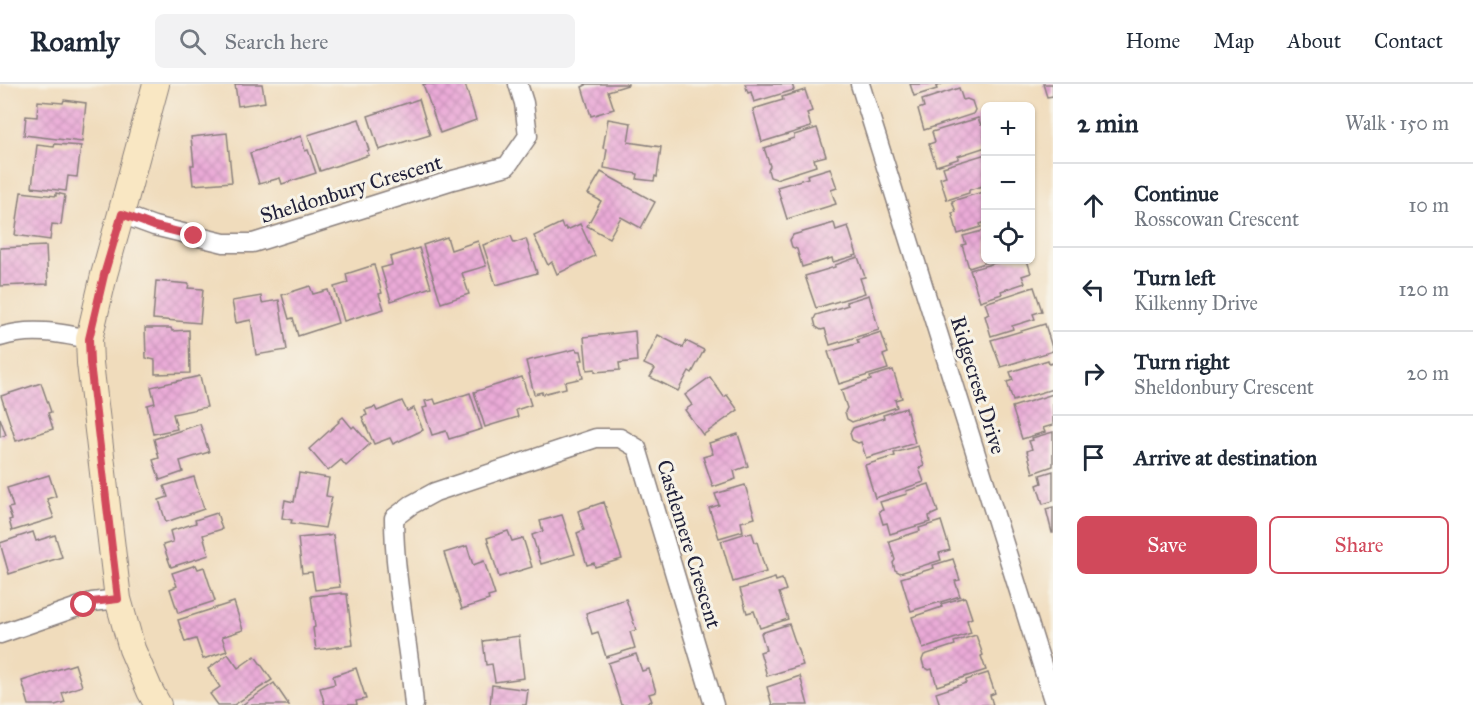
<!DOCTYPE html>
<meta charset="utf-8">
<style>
:root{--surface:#fff;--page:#f2f2f3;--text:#1f2937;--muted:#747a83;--line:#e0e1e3;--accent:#d1495b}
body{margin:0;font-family:"IM FELL Great Primer",serif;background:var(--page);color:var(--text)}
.controls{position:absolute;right:18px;top:18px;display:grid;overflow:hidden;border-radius:9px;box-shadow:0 2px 4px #0004}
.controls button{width:54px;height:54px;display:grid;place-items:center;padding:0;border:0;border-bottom:2px solid var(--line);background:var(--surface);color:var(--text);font:30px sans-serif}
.stop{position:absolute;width:18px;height:18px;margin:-14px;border:4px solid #d1495b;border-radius:50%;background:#fff}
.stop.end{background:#d1495b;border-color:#fff;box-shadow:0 2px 6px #0008}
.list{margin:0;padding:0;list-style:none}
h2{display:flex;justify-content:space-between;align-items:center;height:78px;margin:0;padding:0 24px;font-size:26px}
h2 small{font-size:20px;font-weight:400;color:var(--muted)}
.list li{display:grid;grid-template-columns:39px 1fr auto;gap:18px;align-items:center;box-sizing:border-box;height:84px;padding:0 24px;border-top:2px solid var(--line)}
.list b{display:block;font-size:22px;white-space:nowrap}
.list p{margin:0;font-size:20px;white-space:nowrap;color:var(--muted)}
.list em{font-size:20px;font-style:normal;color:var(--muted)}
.actions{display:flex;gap:12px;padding:18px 24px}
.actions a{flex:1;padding:14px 0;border:2px solid var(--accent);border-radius:9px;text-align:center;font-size:21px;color:var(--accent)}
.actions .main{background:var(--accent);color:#fff}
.icon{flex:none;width:33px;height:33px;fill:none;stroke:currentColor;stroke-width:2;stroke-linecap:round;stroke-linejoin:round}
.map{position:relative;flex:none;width:1053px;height:621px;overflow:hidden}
header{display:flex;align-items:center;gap:36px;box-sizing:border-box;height:84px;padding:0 30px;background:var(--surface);border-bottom:2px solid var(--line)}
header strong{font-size:28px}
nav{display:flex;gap:33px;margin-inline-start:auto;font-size:21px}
.search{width:420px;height:54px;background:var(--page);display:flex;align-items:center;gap:15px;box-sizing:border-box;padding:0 21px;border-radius:9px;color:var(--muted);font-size:22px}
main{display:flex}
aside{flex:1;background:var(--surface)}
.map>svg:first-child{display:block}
.building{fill:url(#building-cross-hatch)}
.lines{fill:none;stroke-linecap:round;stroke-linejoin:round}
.street-casing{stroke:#897f7c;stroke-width:21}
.secondary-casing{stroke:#897f7c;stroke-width:28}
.street{stroke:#fff;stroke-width:18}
.secondary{stroke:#f9e7c3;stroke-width:26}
.route{stroke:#d1495b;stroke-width:8}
.labels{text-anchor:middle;stroke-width:6;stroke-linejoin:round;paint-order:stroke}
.street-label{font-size:21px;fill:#22223b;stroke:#f7f3e8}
</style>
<header>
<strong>Roamly</strong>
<div class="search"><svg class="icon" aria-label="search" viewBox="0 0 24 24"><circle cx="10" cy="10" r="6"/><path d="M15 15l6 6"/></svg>Search here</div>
<nav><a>Home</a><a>Map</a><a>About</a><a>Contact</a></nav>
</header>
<main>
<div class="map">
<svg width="1053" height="621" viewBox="0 0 1053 621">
<defs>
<pattern id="building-cross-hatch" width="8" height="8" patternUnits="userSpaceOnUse" patternTransform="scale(1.5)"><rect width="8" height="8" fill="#eaaad7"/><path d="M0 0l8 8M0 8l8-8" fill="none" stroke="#c892b9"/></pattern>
</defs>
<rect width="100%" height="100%" fill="#f7f3e8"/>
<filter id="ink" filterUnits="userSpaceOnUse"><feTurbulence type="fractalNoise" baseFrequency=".0167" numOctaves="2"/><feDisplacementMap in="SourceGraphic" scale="12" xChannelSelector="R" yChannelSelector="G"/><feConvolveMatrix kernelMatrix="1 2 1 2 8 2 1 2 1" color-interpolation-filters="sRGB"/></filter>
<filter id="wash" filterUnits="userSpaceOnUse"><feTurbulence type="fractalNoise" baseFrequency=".008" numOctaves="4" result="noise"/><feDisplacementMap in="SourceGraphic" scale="24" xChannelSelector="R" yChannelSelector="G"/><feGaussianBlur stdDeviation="1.35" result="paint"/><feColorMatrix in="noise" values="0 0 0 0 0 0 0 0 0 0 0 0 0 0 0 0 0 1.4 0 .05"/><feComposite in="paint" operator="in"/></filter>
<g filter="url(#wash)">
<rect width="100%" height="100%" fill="#f0dcbc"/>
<g id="blocks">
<g class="building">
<path d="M235,0H262L265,18L238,22Z"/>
<path d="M423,0H465L476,36L440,49Z"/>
<path d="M585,0H628V1L608,7L614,25L591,32L582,3L586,1Z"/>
<path d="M745,0H792L794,6L754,18L751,8L748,9Z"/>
<path d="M910,0H942L936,3L937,5L914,12Z"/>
<path d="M1043,0H1053V12L1047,13Z"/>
<path d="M959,4L963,16L967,15L972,17L975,26L973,30L924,46L918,25L924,23L922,16Z"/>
<path d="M805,6L812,27L807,29L811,43L762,58L753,25L783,16L782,13Z"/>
<path d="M419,15L430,51L410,57V56L379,66L368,32Z"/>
<path d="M64,16L86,19L82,58L24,51L26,32L37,33L38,17L63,19Z"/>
<path d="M978,34L981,41L984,40L986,46V52H984L986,63L958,72V75L936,82L929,60L935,58L932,48Z"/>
<path d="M359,35L369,66L367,67L369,71L320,87L308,51Z"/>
<path d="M608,35L631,39L628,58L661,63L657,93L655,92L654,97L637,95L638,90L604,84L607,65L603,64Z"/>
<path d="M817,44L826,72L814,75L816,82L776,95L770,93L768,86L770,82L764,64L794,54V51Z"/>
<path d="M227,49L232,98L193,101L191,81H194L191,53Z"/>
<path d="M301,52L305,67L308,66L316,89L282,100L280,94L259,100L250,69Z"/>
<path d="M55,60L81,62L77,93L68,92L66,107L32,103L37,61L54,63Z"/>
<path d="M986,70V101L969,106V109L947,116L940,94L946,92L943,83Z"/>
<path d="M830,84L837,104L831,106L836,120L787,135L777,103L808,94L807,91Z"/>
<path d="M601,88L655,118L641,144L621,133L609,154L587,142L601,117L588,110Z"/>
<path d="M986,107V138L980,140L981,143L958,150L952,129L956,128L952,117Z"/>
<path d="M21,108L56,112V109L65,111L61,141L52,140L50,156L15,151Z"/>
<path d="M561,139L563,144L565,143L567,146L580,140L595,172L557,190L552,178L548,181L534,152Z"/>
<path d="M834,139L836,146L848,142L857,171L833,178L832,174L802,183L797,165L792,163L790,156L793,151Z"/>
<path d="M986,146V176H990L991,177L969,184L962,161L966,160L963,152Z"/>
<path d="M511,152L514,159L526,155L537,189L496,201L483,161Z"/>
<path d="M447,153L451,166L478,157L486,182L462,189L469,210L441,219L423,161Z"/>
<path d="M46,162L48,200L0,202V164Z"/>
<path d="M419,164L431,203L391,217L381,184L392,181L390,173Z"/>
<path d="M858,173L865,193L860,194L865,209L816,224L805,192L835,183V181Z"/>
<path d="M1005,176H1027L1031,189L1022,192L1025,199L1001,207L1002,210L980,217L970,186Z"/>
<path d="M374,181L382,209L379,210L384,225L344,237L334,203L348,199L346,190Z"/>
<path d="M156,197L189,200L188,204L203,205L200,239L153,235Z"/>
<path d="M310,202L313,210L328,206L338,239L298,252L293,234L289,235L282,211Z"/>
<path d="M1034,203L1042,227L1033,230L1035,235L1012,242L1013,245L991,252L985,232L989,230L985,219Z"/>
<path d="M869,211L879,246L830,261L825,245L821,246L816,243L814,235L816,231L848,221L846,218Z"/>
<path d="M261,212L262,219L279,216L287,266L256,271L251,236L236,239L232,217Z"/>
<path d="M1045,240L1053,267L1001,283L991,256Z"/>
<path d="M145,244H171L172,247L189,246L190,289L155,290V276L146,274Z"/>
<path d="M635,247L637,277L619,279L620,286L595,288V285L587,286L584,253Z"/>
<path d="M881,248L888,269L883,271L888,285L839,300L828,268L859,259L857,256Z"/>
<path d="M658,251L683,264L686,257L704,266L692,289L689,287L678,307L650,293L655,285L644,280Z"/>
<path d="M576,265L577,267H581L583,276H579L583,294L565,298L566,304L542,310V308L534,310L526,277Z"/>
<path d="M1048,276L1049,280L1053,279V305L1013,317L1007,298L1013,296L1010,288Z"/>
<path d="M893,286L902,314L895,316L897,323L852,338L847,335L845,328L847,324L841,306L871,296L870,293Z"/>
<path d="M200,292L207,323L173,330L177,345L153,350L147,321L155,319L151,303Z"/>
<path d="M522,293L531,321L516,326L518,333L485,343L474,308Z"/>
<path d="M710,293L724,313L727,311L738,326L703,351L685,326L692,321L685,311Z"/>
<path d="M41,299L51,328L48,329L53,345L16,357L1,312Z"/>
<path d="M470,309L482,345L449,355L446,347L432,351L423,324L427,323L425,317L434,315L436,320Z"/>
<path d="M1053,310V341L1043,344L1045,348L1022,355L1012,323Z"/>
<path d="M402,317L407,327L414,324L423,346L393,360L390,354L374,360L362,333L367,331L365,326L375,323L377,327Z"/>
<path d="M906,324L915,359L866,374L861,358L858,359L852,356L850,349L853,344L884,334L883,331Z"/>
<path d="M343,333L352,344L354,342L370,360L346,382L341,376L328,387L309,365L339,338L338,337Z"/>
<path d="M0,334L6,351L0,353Z"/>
<path d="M200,340L209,368L180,377L183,388L160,396L153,376L159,374L154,355Z"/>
<path d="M1053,348V382L1033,389L1027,367L1032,365L1029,357L1033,356L1032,354Z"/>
<path d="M738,350L748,382L734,387L736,395L713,403L703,373L713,370L709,359Z"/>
<path d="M918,362L924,382L919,384L924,398L875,414L865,381L895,372L894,369Z"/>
<path d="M1053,387V417L1043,420L1037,401L1042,399L1040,391Z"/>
<path d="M299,389L329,394L326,412L332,413L325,444L291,439L292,436L282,434L285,416L294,418Z"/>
<path d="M49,391L56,412L47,415L54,434L12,447L9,436L12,435L8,424L13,423L7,404Z"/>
<path d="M194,393L204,425L166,438L159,416L168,413L164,402Z"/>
<path d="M929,400L938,428L929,432L930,438L890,450L887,439L883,440L879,427L883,426L880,418L907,410L906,407Z"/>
<path d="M745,401L755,434L741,438L743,447L719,454L709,424L719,421L715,410Z"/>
<path d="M604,418L622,475L595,483L594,479L587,481L577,449L584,446L578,427Z"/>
<path d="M1053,423V449H1052L1046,425Z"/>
<path d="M217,429L222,445L203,451L209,471L171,483L163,461L173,458L170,447L196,439L195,436Z"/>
<path d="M562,431L575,470L541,480L532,451L543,447L540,437Z"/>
<path d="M941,437L950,466L939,469L941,476L900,489L895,486L893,479L895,476L889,457L920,447L919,444Z"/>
<path d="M508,447L512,457L523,454L532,483L499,493L487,454Z"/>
<path d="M33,448L36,457L55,451L62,473L9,490L0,459Z"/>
<path d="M746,449L747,450L752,449L755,458H757L766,488L733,498L721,457Z"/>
<path d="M328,451V452L333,451L340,503L315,506L312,488L302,489L298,454Z"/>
<path d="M467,462L473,481L484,477L495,511L488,513L489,516L462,525L444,469Z"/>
<path d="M953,475L960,496L955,497L960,512L911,527L901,494L934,484L933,481Z"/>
<path d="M196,481L198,485L204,483L215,517L178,529L170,505L177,502L172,489Z"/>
<path d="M775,494L776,497L782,495L786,506L779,509L788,535L760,544L754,527L747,529L740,505Z"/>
<path d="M342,509V510H347L353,561L316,566L313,544L315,543L311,512Z"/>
<path d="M965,513L972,534L967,536L971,549L923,565L912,533L942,523L941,520Z"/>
<path d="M626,515L636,546L630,548L635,564L606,573L598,548L592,550L586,529L604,523V522Z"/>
<path d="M234,518L243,546L222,553L227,567L203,575L196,555L185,558L178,536Z"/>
<path d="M789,540L803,581L767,592L760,568L766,566L761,549Z"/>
<path d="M976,551L983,571L981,572L986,586L937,602L932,585L929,586L924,583L922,576L924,571L955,561L954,558Z"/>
<path d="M519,552L524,594L495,598L492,580L486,581L483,557Z"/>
<path d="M228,570L238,584L255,572L272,596L234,621H218L210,610L220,603L208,585Z"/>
<path d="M636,570L642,587L649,585L656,608L649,610L652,617L639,621H621L608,579Z"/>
<path d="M75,580L82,602L62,609L65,618L55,621H29L22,597Z"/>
<path d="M356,584L366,615L356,617L357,621H325L320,604L335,600L333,592Z"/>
<path d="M988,589L995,609L990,611L993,621H940L936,609L966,599V596Z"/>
<path d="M800,592L808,621H772L767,603Z"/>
<path d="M274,599L289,621H242Z"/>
<path d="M492,601L528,606L526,621H490Z"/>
</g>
</g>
</g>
<g filter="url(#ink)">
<use href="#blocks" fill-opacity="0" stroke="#897f7c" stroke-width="1.5"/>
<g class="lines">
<g class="street-casing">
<g id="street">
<path d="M860,0L1053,616"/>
<path d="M121,130L154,142L224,159H253L453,96L507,82L528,52L524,19L518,0"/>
<path d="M0,253C30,243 60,249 89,255"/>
<path d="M0,550L92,518L118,515"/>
<path d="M414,621C409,559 394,496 394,434L411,421L435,408L596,354H620L637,364L714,621"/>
</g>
</g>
<g class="secondary-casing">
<path id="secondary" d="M156,0L121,130L104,191L89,255L90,279L118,515L132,565L150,607L158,621"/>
</g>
<use href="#street" class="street"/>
<use href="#secondary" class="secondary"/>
</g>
</g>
<g class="lines" filter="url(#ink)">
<path class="route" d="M84,521L92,518L118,515L90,279L89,255L104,191L122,130L154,142L194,152"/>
</g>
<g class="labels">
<g class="street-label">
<text transform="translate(351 105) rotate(-17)" y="7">Sheldonbury Crescent</text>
<text transform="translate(978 301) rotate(73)" y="7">Ridgecrest Drive</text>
<text transform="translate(689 460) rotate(73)" y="7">Castlemere Crescent</text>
</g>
</g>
</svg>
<div class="controls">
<button>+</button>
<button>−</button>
<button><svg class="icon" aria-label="locate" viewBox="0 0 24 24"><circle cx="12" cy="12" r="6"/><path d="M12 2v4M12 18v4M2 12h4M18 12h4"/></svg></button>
</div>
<div class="stop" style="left:84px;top:521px"></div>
<div class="stop end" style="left:194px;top:152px"></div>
</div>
<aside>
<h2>2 min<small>Walk · 150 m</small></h2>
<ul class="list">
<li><svg class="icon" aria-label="ahead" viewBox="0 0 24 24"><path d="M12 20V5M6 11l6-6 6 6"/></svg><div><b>Continue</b><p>Rosscowan Crescent</p></div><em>10 m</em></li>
<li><svg class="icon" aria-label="left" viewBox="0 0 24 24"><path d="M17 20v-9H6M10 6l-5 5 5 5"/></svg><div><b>Turn left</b><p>Kilkenny Drive</p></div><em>120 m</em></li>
<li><svg class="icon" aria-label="right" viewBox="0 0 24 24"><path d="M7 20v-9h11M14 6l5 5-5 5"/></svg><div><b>Turn right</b><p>Sheldonbury Crescent</p></div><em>20 m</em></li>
<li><svg class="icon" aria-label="arrive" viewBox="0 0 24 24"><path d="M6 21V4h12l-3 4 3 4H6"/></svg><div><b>Arrive at destination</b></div></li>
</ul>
<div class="actions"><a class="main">Save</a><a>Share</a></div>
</aside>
</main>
